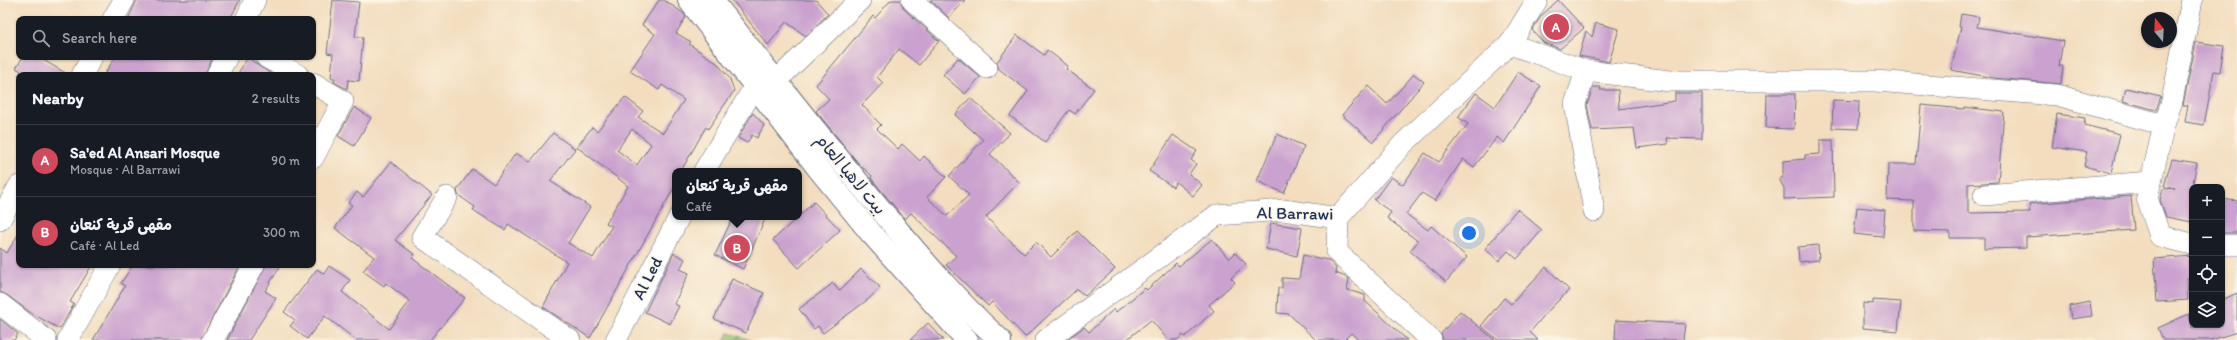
<!DOCTYPE html>
<meta charset="utf-8">
<style>
:root{--surface:#171b24;--page:#20242c;--text:#f1f3f6;--muted:#9ea1a6;--line:#363941;--accent:#d1495b}
body{margin:0;font-family:Itim,"Playpen Sans Arabic",sans-serif;background:var(--page);color:var(--text)}
.controls{position:absolute;right:12px;bottom:12px;display:grid;overflow:hidden;border-radius:8px;box-shadow:0 1px 3px #0004}
.controls button{width:36px;height:36px;display:grid;place-items:center;padding:0;border:0;border-bottom:1px solid var(--line);background:var(--surface);color:var(--text);font:20px sans-serif}
.compass{position:absolute;left:2141px;top:12px;width:36px;height:36px;border-radius:50%;background:var(--surface);box-shadow:0 1px 3px #0004;rotate:342deg}
.you{position:absolute;left:1469px;top:233px;width:14px;height:14px;margin:-10px;border:3px solid #fff;border-radius:50%;background:#1a73e8;box-shadow:0 0 0 6px #1a73e833}
.badge{display:grid;place-items:center;width:26px;height:26px;border-radius:50%;background:var(--accent);color:#fff;font-size:13px;font-weight:700}
.pin{position:absolute;translate:-50% -50%;border:2px solid #fff;box-shadow:0 1px 4px #0006}
.popup{position:absolute;left:672px;top:168px;width:130px;height:52px;box-sizing:border-box;display:grid;place-content:center;border-radius:8px;background:var(--surface);filter:drop-shadow(0 1px 3px #0005);font-size:13px;white-space:nowrap;color:var(--muted)}
.popup b{font-size:15px;color:var(--text)}
.popup::after{content:'';position:absolute;left:50%;top:100%;margin-left:-8px;border:8px solid transparent;border-top-color:var(--surface)}
.list{margin:0;padding:0;list-style:none}
h2{display:flex;justify-content:space-between;align-items:center;height:52px;margin:0;padding:0 16px;font-size:17px}
h2 small{font-size:13px;font-weight:400;color:var(--muted)}
.list li{display:grid;grid-template-columns:26px 1fr auto;gap:12px;align-items:center;box-sizing:border-box;height:72px;padding:0 16px;border-top:1px solid var(--line)}
.list b{display:block;font-size:15px;white-space:nowrap}
.list p{margin:0;font-size:13px;white-space:nowrap;color:var(--muted)}
.list em{font-size:13px;font-style:normal;color:var(--muted)}
.icon{flex:none;width:22px;height:22px;fill:none;stroke:currentColor;stroke-width:2;stroke-linecap:round;stroke-linejoin:round}
.map{position:relative;flex:none;width:2237px;height:340px;overflow:hidden}
.search{position:absolute;background:var(--surface);box-shadow:0 1px 3px #0004;left:16px;top:16px;width:300px;height:44px;display:flex;align-items:center;gap:10px;box-sizing:border-box;padding:0 14px;border-radius:8px;color:var(--muted);font-size:15px}
.panel{position:absolute;background:var(--surface);box-shadow:0 1px 3px #0004;left:16px;top:72px;width:300px;height:196px;border-radius:8px}
.map>svg:first-child{display:block}
.grass{fill:url(#grass-dots);stroke:#5e7c6a}
.building{fill:#caa1cf;fill-rule:evenodd}
.lines{fill:none;stroke-linecap:round;stroke-linejoin:round}
.minor-casing{stroke:#676c80;stroke-width:22}
.major-casing{stroke:#676c80;stroke-width:24}
.minor{stroke:#fff;stroke-width:21}
.major{stroke:#fff;stroke-width:22}
.labels{text-anchor:middle;stroke-width:3;stroke-linejoin:round;paint-order:stroke}
.street-label{font-size:17px;fill:#1b2f5e;stroke:#fcf5e5}
</style>
<div class="map">
<svg width="2237" height="340" viewBox="0 0 2237 340">
<defs>
<pattern id="grass-dots" width="8" height="8" patternUnits="userSpaceOnUse"><rect width="8" height="8" fill="#a0c975"/><path d="M2 2h.1M6 6h.1" fill="none" stroke="#82a463" stroke-width="1.8" stroke-linecap="round"/></pattern>
</defs>
<rect width="100%" height="100%" fill="#fcf5e5"/>
<filter id="ink" filterUnits="userSpaceOnUse"><feTurbulence type="fractalNoise" baseFrequency=".025" numOctaves="2"/><feDisplacementMap in="SourceGraphic" scale="8" xChannelSelector="R" yChannelSelector="G"/><feConvolveMatrix kernelMatrix="1 2 1 2 8 2 1 2 1" color-interpolation-filters="sRGB"/></filter>
<filter id="wash" filterUnits="userSpaceOnUse"><feTurbulence type="fractalNoise" baseFrequency=".012" numOctaves="4" result="noise"/><feDisplacementMap in="SourceGraphic" scale="16" xChannelSelector="R" yChannelSelector="G"/><feGaussianBlur stdDeviation="0.9" result="paint"/><feColorMatrix in="noise" values="0 0 0 0 0 0 0 0 0 0 0 0 0 0 0 0 0 1.4 0 .05"/><feComposite in="paint" operator="in"/></filter>
<g filter="url(#wash)">
<rect width="100%" height="100%" fill="#f3ddbe"/>
<path class="grass" d="M729,333L750,340H724Z"/>
<g id="blocks">
<g class="building">
<path d="M137,0H240L230,19H128Z"/>
<path d="M333,0L359,2L355,37H363L359,81L348,80L347,89L334,82L335,78H331L333,54L327,53Z"/>
<path d="M659,0H664L683,13L686,17L676,33L691,42L689,44L717,63L730,79L734,91L708,129L706,127L681,171H675V186L590,338L543,307L567,262L508,224L505,230L473,210L475,207L458,195L457,190L472,169L494,184L516,153L530,162L553,133L575,149L550,181L590,207L568,243L593,258L612,226L606,223L628,186L577,147L592,127L597,131L625,97L643,111L638,117L663,133L684,100L662,85L659,90L630,71L655,34L642,25ZM632,129L651,144L637,165L617,150Z"/>
<path d="M732,0H816L828,14L806,36L786,22L768,45Z"/>
<path d="M891,0H900L904,9L939,41L919,65L899,49L877,77L883,83L862,105L881,125L877,129L898,149L902,144L920,161L924,156L946,177L927,197L947,216L969,195L949,176L983,140L955,115L970,98L1010,133L990,154L1019,182L986,217L1024,254L1036,242L1051,257L1077,231L1115,269L1085,296L1077,289L1025,337L992,302L988,306L946,265L956,256L911,213L905,219L871,178L872,176L859,164L816,111L829,99L816,85L873,16L875,18Z"/>
<path d="M930,0H965L949,18Z"/>
<path d="M1558,0L1584,28L1560,49L1544,43L1532,30L1542,15Z"/>
<path d="M1961,14L1979,17L1977,27L2063,41L2059,66H2063L2061,84L1994,78L1951,70L1961,27H1959Z"/>
<path d="M1596,23L1619,29L1609,62L1579,56L1586,31L1592,37Z"/>
<path d="M1017,35L1044,55L1047,50L1068,66L1066,69L1094,89L1075,114L1069,110L1045,142L1010,116L1028,91L999,69L997,62Z"/>
<path d="M2196,42L2224,46L2220,72L2214,71L2204,125L2185,122L2188,105H2183Z"/>
<path d="M23,57H38L69,75H18L21,71L16,68Z"/>
<path d="M115,57H213L205,75H104Z"/>
<path d="M248,57L260,67L274,75H237Z"/>
<path d="M958,58L980,77L965,94L943,75Z"/>
<path d="M1518,72L1541,86L1504,143L1497,137L1474,167L1463,159L1435,201L1422,193L1406,214L1428,230L1431,226L1467,257L1446,282L1410,251L1418,241L1387,218L1391,212L1374,200L1391,177L1403,185L1425,153L1439,162L1468,124L1458,117L1476,93L1495,107Z"/>
<path d="M1414,74L1424,82L1373,142L1342,115L1368,86L1387,104Z"/>
<path d="M1593,87H1601L1600,90H1618L1619,109L1675,101V93H1702V139L1667,138L1668,144L1637,148L1634,128L1592,130L1587,105Z"/>
<path d="M2126,88L2161,96L2156,110L2123,101Z"/>
<path d="M1767,94H1795L1794,129L1766,128Z"/>
<path d="M1833,100L1859,101L1858,129L1832,128Z"/>
<path d="M1921,105L1964,109V107L2004,112L1998,182L1968,184V213L2030,212L2029,204L2131,196L2134,230L2026,237V248L1984,249V238H1950V232L1914,231V201L1887,200L1888,164H1916Z"/>
<path d="M354,107L371,118L354,146L338,136Z"/>
<path d="M753,113L764,125L757,138L752,135L747,143L738,138Z"/>
<path d="M2057,114L2085,118L2084,125L2120,134L2111,173L2084,166L2087,152L2052,147Z"/>
<path d="M1277,134L1304,146L1284,193L1257,181Z"/>
<path d="M1173,135L1197,151L1191,160L1196,164L1189,174L1202,185L1193,196L1176,182L1173,187L1149,171Z"/>
<path d="M1820,140H1833L1834,197L1784,199V188L1779,179L1783,176V161L1805,159V155L1820,154Z"/>
<path d="M2172,159L2197,163L2192,187V222L2166,217L2160,200L2163,189L2175,188L2164,186Z"/>
<path d="M391,162L432,195L395,240L415,255L412,258L465,298L430,340H356L325,316L307,339L290,326L295,320L284,312L317,269L324,274L329,266L350,280L342,292L389,329L410,301L386,283L384,286L363,271L374,257L335,228L352,205L348,203L357,192L363,197Z"/>
<path d="M2222,199L2237,201V233H2222Z"/>
<path d="M814,202L840,230L799,268L773,240Z"/>
<path d="M1857,207L1885,210L1883,237L1854,234Z"/>
<path d="M1517,209L1542,230L1517,259L1508,251L1499,261L1485,249Z"/>
<path d="M733,217H766L743,269L715,255Z"/>
<path d="M1271,223L1302,228L1297,256L1266,249Z"/>
<path d="M19,233V265H92L70,302L74,304L60,329L31,313L7,295L0,292V248L7,253Z"/>
<path d="M1212,239L1229,259L1235,253L1246,264L1231,278L1235,282L1209,305L1214,311L1185,337L1183,335L1177,340H1168L1151,320L1126,340H1066L1084,327L1089,332L1114,309L1116,312L1145,288L1147,290L1176,263L1179,266Z"/>
<path d="M1818,245L1819,260L1799,262L1798,247Z"/>
<path d="M674,253L685,259L680,269L689,273L674,304L679,306L670,324L645,312Z"/>
<path d="M1303,255L1328,260L1336,268L1335,273L1346,277L1349,280L1347,290L1365,295V301L1407,340H1359L1351,333L1344,340H1316L1289,314L1277,313L1278,288H1282V278L1299,279Z"/>
<path d="M2192,256V278H2187L2188,300L2157,302L2154,259Z"/>
<path d="M133,265H240L201,340H93L125,286L121,283Z"/>
<path d="M266,265H281L265,291L276,298L249,340H227Z"/>
<path d="M1546,267L1569,290L1548,311L1530,332L1538,340H1498L1481,326L1504,298L1511,304Z"/>
<path d="M861,269L880,287L870,298L823,333L818,326L814,329L799,309L833,283L839,291Z"/>
<path d="M732,279L764,293L746,333L714,319Z"/>
<path d="M2237,293V332L2211,340H2163L2158,328L2189,314L2192,328L2199,325H2222V300Z"/>
<path d="M1873,300L1901,302L1898,331L1863,328V303L1873,304Z"/>
<path d="M2090,302L2092,316L2071,319L2069,306Z"/>
<path d="M1460,311L1495,340H1443L1441,334Z"/>
<path d="M0,319L18,334L14,340H0Z"/>
<path d="M1616,320L1685,324L1683,340H1615Z"/>
<path d="M928,323L944,340H910Z"/>
</g>
</g>
</g>
<g filter="url(#ink)">
<use href="#blocks" fill-opacity="0" stroke="#676c80" stroke-width="1"/>
<g class="lines">
<g class="minor-casing">
<g id="minor">
<path d="M912,0L987,68"/>
<path d="M113,19L124,0"/>
<path d="M246,19L255,0"/>
<path d="M1510,44L1586,71L1670,81H1875L2057,95L2164,125L2147,198L2160,236L2192,244"/>
<path d="M266,57L298,75"/>
<path d="M1586,71L1575,104L1594,211"/>
<path d="M82,75L92,57"/>
<path d="M217,75L227,57"/>
<path d="M775,82L860,0"/>
<path d="M313,83L343,101L313,158"/>
<path d="M2164,125L2172,101L2192,0"/>
<path d="M704,171L755,86"/>
<path d="M1984,195L2151,182"/>
<path d="M447,197L422,237L570,340"/>
<path d="M1338,218L1337,252L1431,340"/>
<path d="M0,220L19,186"/>
<path d="M2222,245H2237"/>
<path d="M0,304L46,340"/>
<path d="M68,340L110,265"/>
<path d="M213,340L254,265"/>
<path d="M616,340L679,217"/>
<path d="M1046,340L1217,215L1283,210L1338,218L1403,144L1510,44L1537,0"/>
</g>
</g>
<g class="major-casing">
<g id="major">
<path d="M689,0L818,168L871,233L967,340"/>
<path d="M712,0C764,67 817,133 872,199C912,247 953,298 1000,340"/>
</g>
</g>
<use href="#minor" class="minor"/>
<use href="#major" class="major"/>
</g>
</g>
<g class="labels">
<g class="street-label">
<text transform="translate(851 174) rotate(50)" y="6">بيت لاهيا العام</text>
<text transform="translate(1295 213) rotate(1)" y="6">Al Barrawi</text>
<text transform="translate(647 278) rotate(-63)" y="6">Al Led</text>
</g>
</g>
</svg>
<div class="controls">
<button>+</button>
<button>−</button>
<button><svg class="icon" aria-label="locate" viewBox="0 0 24 24"><circle cx="12" cy="12" r="6"/><path d="M12 2v4M12 18v4M2 12h4M18 12h4"/></svg></button>
<button><svg class="icon" aria-label="layers" viewBox="0 0 24 24"><path d="M12 4l9 5-9 5-9-5zM3 14l9 5 9-5"/></svg></button>
</div>
<svg class="compass" viewBox="-18 -18 36 36"><path d="M0-13l5 13h-10z" fill="#e53935"/><path d="M0 13l5-13h-10z" fill="#9ea1a6"/></svg>
<div class="you"></div>
<div class="pin badge" style="left:1556px;top:27px">A</div>
<div class="pin badge" style="left:737px;top:248px">B</div>
<div class="popup"><b>مقهى قرية كنعان</b>Café</div>
<div class="search"><svg class="icon" aria-label="search" viewBox="0 0 24 24"><circle cx="10" cy="10" r="6"/><path d="M15 15l6 6"/></svg>Search here</div>
<section class="panel">
<h2>Nearby<small>2 results</small></h2>
<ul class="list">
<li><span class="badge">A</span><div><b>Sa'ed Al Ansari Mosque</b><p>Mosque · Al Barrawi</p></div><em>90 m</em></li>
<li><span class="badge">B</span><div><b>مقهى قرية كنعان</b><p>Café · Al Led</p></div><em>300 m</em></li>
</ul>
</section>
</div>
